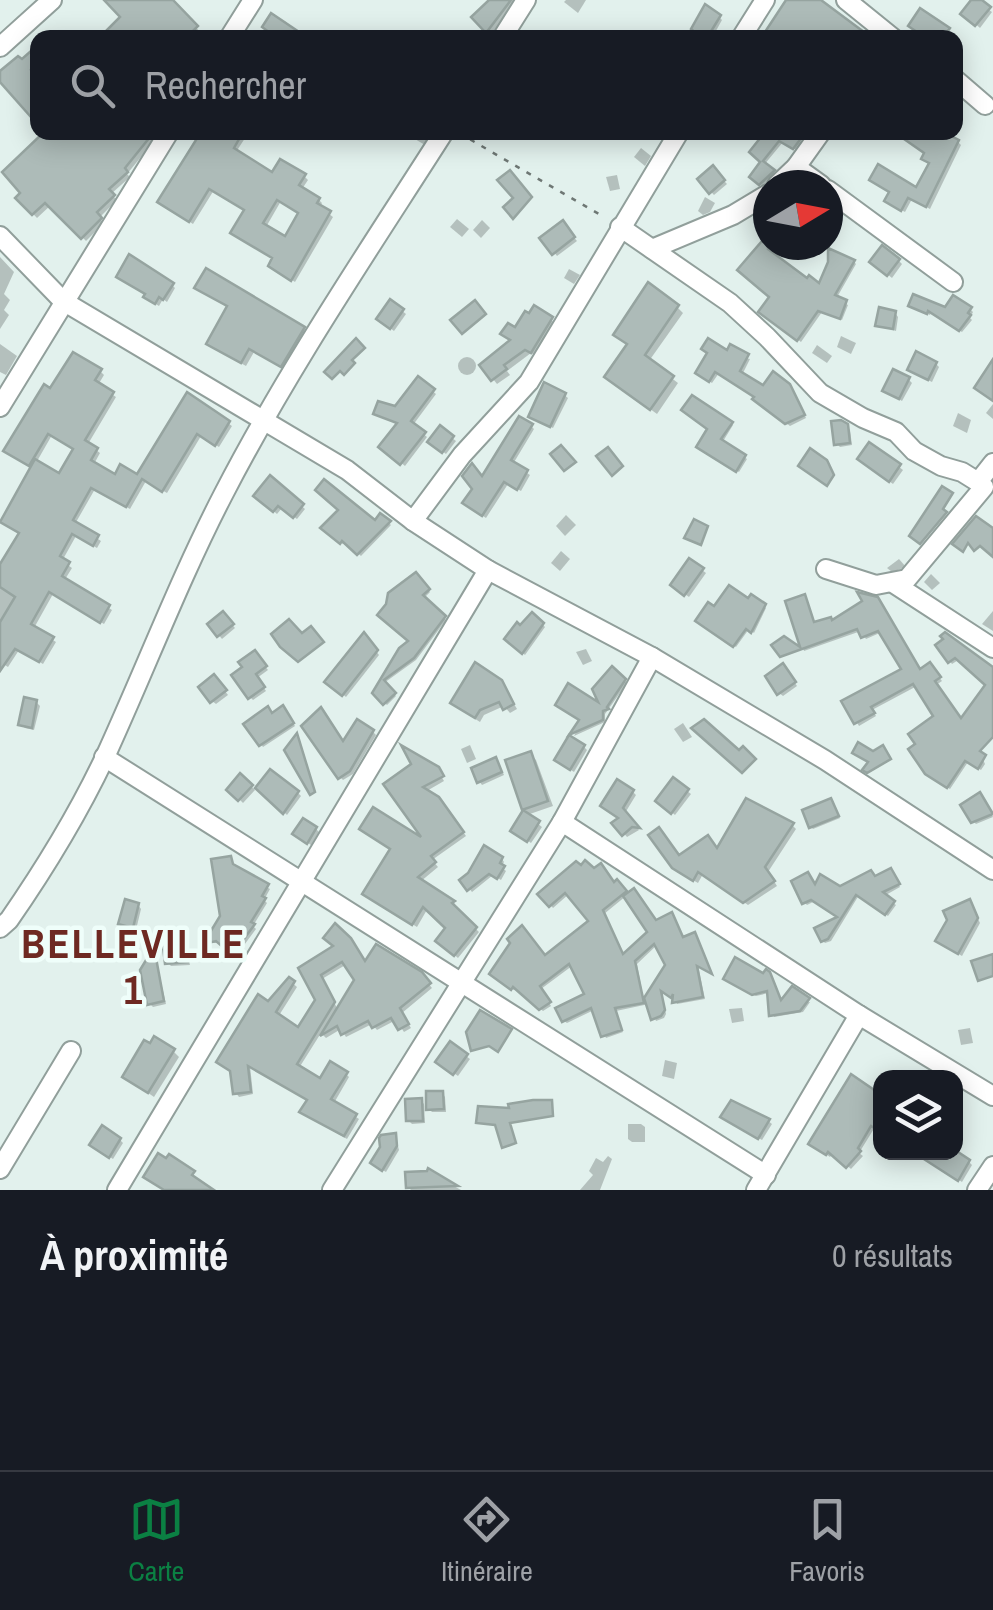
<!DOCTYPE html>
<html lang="fr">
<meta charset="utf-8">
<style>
:root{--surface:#171b24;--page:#20242c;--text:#f1f3f6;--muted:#9ea1a6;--line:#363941;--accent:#0b8043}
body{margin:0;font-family:"Archivo Narrow",sans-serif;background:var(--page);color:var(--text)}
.controls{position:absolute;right:30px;bottom:30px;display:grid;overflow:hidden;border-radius:20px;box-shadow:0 5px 25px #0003}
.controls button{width:90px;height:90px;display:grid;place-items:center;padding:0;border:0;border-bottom:2px solid var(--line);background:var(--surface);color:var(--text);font:50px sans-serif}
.compass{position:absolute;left:753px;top:170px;width:90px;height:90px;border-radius:50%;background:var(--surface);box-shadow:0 5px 25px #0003;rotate:80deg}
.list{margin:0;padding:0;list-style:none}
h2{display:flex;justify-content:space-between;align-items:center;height:130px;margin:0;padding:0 40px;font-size:42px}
h2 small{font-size:32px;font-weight:400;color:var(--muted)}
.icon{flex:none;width:55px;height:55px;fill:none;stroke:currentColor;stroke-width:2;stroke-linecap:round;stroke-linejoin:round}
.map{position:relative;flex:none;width:993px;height:1190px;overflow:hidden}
.search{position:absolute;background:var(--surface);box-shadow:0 5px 25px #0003;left:30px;right:30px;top:30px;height:110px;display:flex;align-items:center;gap:25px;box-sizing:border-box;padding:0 35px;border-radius:20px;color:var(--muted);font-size:38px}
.sheet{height:280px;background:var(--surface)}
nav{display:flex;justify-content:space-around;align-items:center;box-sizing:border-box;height:140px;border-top:2px solid var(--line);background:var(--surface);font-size:28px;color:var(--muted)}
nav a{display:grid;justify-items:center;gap:5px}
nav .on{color:var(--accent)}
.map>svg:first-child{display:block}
.shadow{fill:#0003;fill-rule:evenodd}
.building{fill:#adbbb8;stroke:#96a4a0;stroke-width:2.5;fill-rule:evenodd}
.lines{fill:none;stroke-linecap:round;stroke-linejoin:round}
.minor-casing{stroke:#919f9b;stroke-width:22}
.path{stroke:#6e7774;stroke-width:2.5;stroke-dasharray:5 8;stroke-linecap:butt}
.minor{stroke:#fff;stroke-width:18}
.labels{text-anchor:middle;stroke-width:9;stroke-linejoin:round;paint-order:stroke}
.district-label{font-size:40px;font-weight:bold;letter-spacing:2.5px;fill:#6e2922;stroke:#effefa}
</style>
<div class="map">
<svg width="993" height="1190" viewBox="0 0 993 1190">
<rect width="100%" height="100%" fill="#e2f1ed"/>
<g class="shadow">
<path d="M108,0H171L200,32L194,38H102L124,18Z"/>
<path d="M493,0H519L491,34L475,17Z"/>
<path d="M566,0H586L578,13L564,2Z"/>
<path d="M974,0L992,12L980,28L963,13Z"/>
<path d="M719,17L722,20L712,38H704Z"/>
<path d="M157,132L159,135L127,174L130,177L111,194L117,200L99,218L104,223L86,241L51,205L37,218L18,198L47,133Z"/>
<path d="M202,132H249L236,152L273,175L304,176L308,180L302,189L319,200L322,203L320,207L333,217L295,282L275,269V259L246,210L214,190L193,224L164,205ZM281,201L301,213L286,239L266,227Z"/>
<path d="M403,132H432L425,145Z"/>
<path d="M511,132H521L523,136L516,140Z"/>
<path d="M768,132L803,142L797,150L783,142L764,165L776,175L763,186L752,177L763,162L752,152Z"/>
<path d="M958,142L961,145L930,209L912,199L905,212L890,204L917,190L931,164L924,159L926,153Z"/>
<path d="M641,148L651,156L645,166L634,157Z"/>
<path d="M713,169L727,184L714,195L700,180Z"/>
<path d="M617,175L620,189L610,191L606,177Z"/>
<path d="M705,197L715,203L710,212L703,215L698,211Z"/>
<path d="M828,209L835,215L831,225L828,223Z"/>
<path d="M457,219L469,229L462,237L450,227Z"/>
<path d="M482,220L490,228L481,238L473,230Z"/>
<path d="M562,224L577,241L557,256L543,239Z"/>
<path d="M0,257L14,272L4,294L10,300L4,310L9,315L0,329Z"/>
<path d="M899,261L902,264L892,278L876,265Z"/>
<path d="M854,262L856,264L836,299L848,305L842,320L822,312L801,342L761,312L772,297L820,287Z"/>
<path d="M569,269L580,275L574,284L564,278Z"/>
<path d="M172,285L175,288L167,302L163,299L159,306L149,300Z"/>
<path d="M197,288L303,329L308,334L286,370L254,352L246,366L214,348L229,308Z"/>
<path d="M391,302L406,314L394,331L382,322Z"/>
<path d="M677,307L683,313L649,361L678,383L657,414L613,382L630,345Z"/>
<path d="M535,308L556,324L536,356L531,353L507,371L510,375L497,384L493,379L515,331Z"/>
<path d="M914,308L970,309L973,312L970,318L972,320L962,332L931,312L930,315Z"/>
<path d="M895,313L898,317L896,331L878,325Z"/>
<path d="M841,336L856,343L851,354L837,347Z"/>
<path d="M0,344L17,356L6,375L0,372Z"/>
<path d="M817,345L832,356L827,363L812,353Z"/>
<path d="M728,354L750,359L742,375L763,389H792L806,418L790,426L758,402L757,397L719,373L712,383L700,375Z"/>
<circle cx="467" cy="366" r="9"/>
<path d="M936,364L939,367L932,382L913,373Z"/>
<path d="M100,371L104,375L98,385L116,397L88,444L100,453L94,464L116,477H138L188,396L232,426L219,447L201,436L167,493L146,481L130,509L95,489L75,524L101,541L97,548L76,536L62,561L72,568L64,581L112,610L104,624L53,594L34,628L56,642L43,664L19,650L8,667L0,662V568L22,534L33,468L10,454L51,392ZM52,435L76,449L60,477L36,463Z"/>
<path d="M418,379L436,394L413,425L427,437L405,466L382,447L399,424L376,414L396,409Z"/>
<path d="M908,379L912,383L902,401L885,391Z"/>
<path d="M564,395L568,398L553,428L534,419Z"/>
<path d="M993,404V419L986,413Z"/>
<path d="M958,413L971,420L967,433L953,426Z"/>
<path d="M731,423L733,425L722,443L747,459L739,472L701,449Z"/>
<path d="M531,426L534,429L513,464L530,475L521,491L508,484L486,518L468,506L482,480Z"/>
<path d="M846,426L850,430L852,445L840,447L837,444Z"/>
<path d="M440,429L456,441L446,454L434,445Z"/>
<path d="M870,445L903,470L893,484L863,462Z"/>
<path d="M271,479L305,509L297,519L282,508L277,514L256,495Z"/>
<path d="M566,515L576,525L565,536L556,526Z"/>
<path d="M381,517L391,525L361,556L346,542L343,544L324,528L376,524Z"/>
<path d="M561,551L570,559L560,571L551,563Z"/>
<path d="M899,559L906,567L892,572L887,568Z"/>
<path d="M690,561L706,573L689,597L676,588Z"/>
<path d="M931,574L940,583L932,590L924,582Z"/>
<path d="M416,575L430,592L423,599L446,620L416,660L384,683L396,696L387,705L375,693L401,649L411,641L388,605Z"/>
<path d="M752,597L766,608L754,633L749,629L736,647L700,623L715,610L748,602Z"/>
<path d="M805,597L815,625L833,623L865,602L920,672L930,666L942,681L936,685L961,722L989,685L960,659L952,664L938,645L993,672V726L969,727L985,764L981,770L968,762L950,789L931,776L936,717L917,686L872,710L876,716L859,726L845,702L904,670L882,632L866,639L861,631L804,651L789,603Z"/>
<path d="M993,611V631L982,624Z"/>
<path d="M223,614L235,628L222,639L210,624Z"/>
<path d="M533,615L545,627L525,655L507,639Z"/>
<path d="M364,636L379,655L346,697L328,682Z"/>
<path d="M586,649L592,661L583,665L576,652Z"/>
<path d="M254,653L268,670L257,678L266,691L253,700L250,697Z"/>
<path d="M612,670L627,683L605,714V722L574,736L582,720L604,708Z"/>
<path d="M786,670L797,686L783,696L779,693Z"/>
<path d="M214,677L228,695L216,704L212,701Z"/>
<path d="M501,682L517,709L510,713L504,706L484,715L480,722L458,708Z"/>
<path d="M36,702L40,706L34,730L25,728L21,724Z"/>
<path d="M285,711L295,726L263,747L261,744L272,716Z"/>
<path d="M683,723L692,737L683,742L674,729Z"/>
<path d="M373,732L376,735L353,774L343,780L340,777L344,745Z"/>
<path d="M470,745L476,759L467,763L461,749Z"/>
<path d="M584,747L587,750L574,772L560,763Z"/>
<path d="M530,754L536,760L553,806L527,815L542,827L531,843L513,830L526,810Z"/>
<path d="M499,764L504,775L482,785L479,781Z"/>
<path d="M437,769L444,781L425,792L443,804L466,836L432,860L438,867L420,882L454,903L456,906L454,908L479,932L458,958L438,941L448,928L428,908L417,927L369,897L430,846L387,784Z"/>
<path d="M241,777L255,790L243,803L229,789Z"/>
<path d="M674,781L691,794L675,815L658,801Z"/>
<path d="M259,788L298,793L301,796L287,815Z"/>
<path d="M633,792L636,795L625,813L639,830L627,837L615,823L621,818L606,809Z"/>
<path d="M982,797L993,817L976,824L973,821Z"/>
<path d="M833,804L840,818L813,829L811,827Z"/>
<path d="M792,825L796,829L768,872L777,886L748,905L703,874L698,883L679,872V858L718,851Z"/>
<path d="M316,829L319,832L311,845L299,837Z"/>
<path d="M231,859L234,868L270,889L264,900L267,903L253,926L256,929L236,956L221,943H206L222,917Z"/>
<path d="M502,859L504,862L501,867L506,871L501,880L493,875L472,892L462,880Z"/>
<path d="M893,874L900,887L884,896L896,905L888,916L859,895L831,941L825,943L823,941L817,930L841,918L815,901L807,905L805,903L815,887L839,889Z"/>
<path d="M617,882L656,922L683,939L698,965L705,999L677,1004L675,999L661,990L666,1014L664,1018L656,1021L649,1004L616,1011L623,1032L606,1038L594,1010L567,1023L564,1021L588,996L572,966L541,989L551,1006L543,1011L516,988L514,990L494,976L545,959L592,922L569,894L553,908L541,894ZM626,896L650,932L624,956L604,914ZM657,945L668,965L644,1002L637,964Z"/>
<path d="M970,902L980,923L962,956L942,944Z"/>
<path d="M138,905L141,909L136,930L124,927L121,924Z"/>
<path d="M185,947L190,965L171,966L168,963Z"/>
<path d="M337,947L366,964L420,974L432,988L402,1013L411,1028L404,1032L396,1020L377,1030L372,1024L346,1037L341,1029L326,1038L321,1033L299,1068L321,1081L346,1074L349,1077L334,1103L359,1119L347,1139L305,1115L309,1101L250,1066L253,1094L239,1097L236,1093L268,1004L289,980L297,987L278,1017L299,1030L317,1000L301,969ZM347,964L357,980L338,1010L322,979Z"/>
<path d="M154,951L166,1004L153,1007L149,1003Z"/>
<path d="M764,976L782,1003L810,1002L803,1012L774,1017L769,993L756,996L728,981Z"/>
<path d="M742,1008L744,1021L732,1023L729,1009Z"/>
<path d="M970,1028L973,1043L961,1045L958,1030Z"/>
<path d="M451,1045L470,1059L458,1076L442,1065Z"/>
<path d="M173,1051L179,1057L154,1097L125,1077Z"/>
<path d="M665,1060L677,1063L674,1079L662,1076Z"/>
<path d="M852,1077L880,1096V1130L875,1127L859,1153L863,1156L851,1169L833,1153L830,1157L815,1147Z"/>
<path d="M442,1093L445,1097L446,1112H432L429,1109Z"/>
<path d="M421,1101L424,1104L425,1123L412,1124L408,1120Z"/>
<path d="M727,1120L768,1121L772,1124L762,1140Z"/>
<path d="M628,1124H641L645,1127V1142H632L628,1139Z"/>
<path d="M395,1135L399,1150L386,1172L376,1166Z"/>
<path d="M120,1140L123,1143L113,1159L96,1148Z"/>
<path d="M918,1152L969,1162L972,1165L962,1182Z"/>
<path d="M608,1156L612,1159L600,1190H580L593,1175L589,1171L596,1158L603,1162Z"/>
<path d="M429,1172L461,1190H411L408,1187Z"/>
</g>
<g class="building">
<path d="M104,0H173L198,26L186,38H99L120,17Z"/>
<path d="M489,0H511L486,33L471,17Z"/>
<path d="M786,0H821L872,38H796L788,32L784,38H761Z"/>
<path d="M971,0H982L991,7L975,26L960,14Z"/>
<path d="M705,4L721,15L707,38H702L691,29Z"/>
<path d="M920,8L950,28L943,38H926L908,26Z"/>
<path d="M271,13L308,38H277L262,27Z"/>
<path d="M31,51L38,58V64L31,70L38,78V125L0,82V71L18,56L22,59Z"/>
<path d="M44,132H154L125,168L128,172L109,189L115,195L97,212L102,218L81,239L45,203L32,215L15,198L20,193L2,172Z"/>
<path d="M201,132H243L234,148L272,172L280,159L306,174L299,185L320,198L317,203L331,211L291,281L268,266L272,258L230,233L244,210L209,189L189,222L157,202ZM277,200L298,213L285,236L263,223Z"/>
<path d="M765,132H794L802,137L793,149L779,141L763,161L775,170L759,185L749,177L760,162L749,152Z"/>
<path d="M894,132H943L959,140L926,207L908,198L901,211L884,201L889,192L869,180L878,164L916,187L929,163L921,159L924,153Z"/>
<path d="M713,165L725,180L709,194L697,179Z"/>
<path d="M510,170L532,197L513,219L503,207L513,198L497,180Z"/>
<path d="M563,220L575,237L552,255L539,238Z"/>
<path d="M768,234V249L807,278L809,275L819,283L828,262V248L855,260L835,295L847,300L840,319L818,311L797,341L758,312L769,297L737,270Z"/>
<path d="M882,245L900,259L887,276L869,262Z"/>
<path d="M129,254L174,283L163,300L159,297L155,304L143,297L145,294L116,277Z"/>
<path d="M206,268L305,327L281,367L249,349L241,363L206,344L227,306L194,288Z"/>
<path d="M648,282L679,305L645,355L674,376L650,410L604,377L627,344L613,335Z"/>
<path d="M913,294L945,307L953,295L972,307L968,313L971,315L959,331L928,311L927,314L908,306Z"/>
<path d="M390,299L404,309L390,329L376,319Z"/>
<path d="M475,300L486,314L462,334L450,320Z"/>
<path d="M534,305L553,317L531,353L525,350L504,365L507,369L491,381L479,365L510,340L500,334L508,323L515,327L525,311L529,313Z"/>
<path d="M879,307L896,311L893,329L875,326Z"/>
<path d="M356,338L365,348L352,360L355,363L344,375L340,371L332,379L324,372Z"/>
<path d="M708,338L727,350L730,344L749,354L740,371L763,385L773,371L790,384L805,415L785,424L752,399L754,397L715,372L709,382L695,373L707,353L701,349Z"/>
<path d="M916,351L937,362L928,380L907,370Z"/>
<path d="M73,352L102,369L95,380L114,392L85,440L98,448L91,460L115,474L120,464L137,474L187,392L230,421L215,446L197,434L162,492L142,479L126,507L91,488L73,520L99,535L93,546L72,534L60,556L70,562L62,576L110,605L100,623L49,592L31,624L54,637L39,662L15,649L0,671V622L15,597L0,587V564L19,533L0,522L35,459L59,473L73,449L48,434L29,466L3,451L44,384L50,388Z"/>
<path d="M993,359V401L974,388Z"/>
<path d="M893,369L910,377L899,399L882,391Z"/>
<path d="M418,376L435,389L411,421L426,432L400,465L378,447L397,423L373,414L378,401L395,406Z"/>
<path d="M544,382L566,393L550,427L528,417Z"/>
<path d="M692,395L733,422L721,439L746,455L736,472L696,447L707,429L681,410Z"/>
<path d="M519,416L533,424L511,460L528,470L517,490L504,482L482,516L462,503L472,489L462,476L472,463L482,476Z"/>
<path d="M841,420L848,424L850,443L834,445L831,421Z"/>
<path d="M440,425L454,436L442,453L427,442Z"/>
<path d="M869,442L901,464L889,482L857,459Z"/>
<path d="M561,445L576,462L564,471L550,454Z"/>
<path d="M608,447L623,466L612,476L596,456Z"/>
<path d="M810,448L827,460L834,475L827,486L798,466Z"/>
<path d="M270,475L304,504L293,518L278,506L273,512L253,496Z"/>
<path d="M324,479L375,520L380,513L391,521L357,555L342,541L340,544L320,528L338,510L315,490Z"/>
<path d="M942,486L953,493L943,509L947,512L920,544L909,536Z"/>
<path d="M976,516L993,528V557L980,546L974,551L968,543L963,552L952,544Z"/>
<path d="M694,519L708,526L701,545L684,538Z"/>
<path d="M689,558L704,568L684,596L670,585Z"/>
<path d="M416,572L430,589L423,595L446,616L414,658L384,680L396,693L383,705L372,693L399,648L408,641L377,615L386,604L388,593Z"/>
<path d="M729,585L748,598L751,594L766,604L751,633L746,629L733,647L695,621L708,602L714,606Z"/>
<path d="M857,592L878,597L920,669L930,662L941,677L935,681L961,718L985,685L955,658L948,663L935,645L943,639L940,636L945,632L993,667V737L980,751L986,755L978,769L965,761L947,788L925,774L908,749L915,744L908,734L933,716L913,684L871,707L875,713L854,724L841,701L901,669L878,631L861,638L857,629L780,657L771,645L784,636L800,647L785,601L805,594L814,622L831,617L832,620L862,601Z"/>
<path d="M223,611L234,624L217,637L207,624Z"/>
<path d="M532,612L544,623L522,654L504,639L517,622L520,625Z"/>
<path d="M289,619L302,633L311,626L324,642L298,662L280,647L271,634Z"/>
<path d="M364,632L378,650L342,696L324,682Z"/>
<path d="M255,650L267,666L256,674L265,687L248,699L231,675L242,667L238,662Z"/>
<path d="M475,662L502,680L514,704L503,710L499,702L480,710L475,718L450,703Z"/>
<path d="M783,663L796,682L777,695L765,676Z"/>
<path d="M612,666L626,679L607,707L609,709L603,711V720L569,735L579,720L555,705L568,683L598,702L592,689Z"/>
<path d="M214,674L227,690L210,703L198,687Z"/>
<path d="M24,697L37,700L32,728L18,725Z"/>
<path d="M283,705L294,723L259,746L243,724L268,706L272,713Z"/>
<path d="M321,707L343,741L357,719L374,730L350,771L338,779L301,726Z"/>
<path d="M704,719L739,750L743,746L756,759L742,773L691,728Z"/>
<path d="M297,733L315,792L310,795L284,750Z"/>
<path d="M569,735L585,745L570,770L554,760Z"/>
<path d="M858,742L873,751L883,745L891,759L867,773L862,770L868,762L852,753Z"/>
<path d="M401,745L439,767L444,776L423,787L439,797L464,832L431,856L436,862L418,877L455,901L452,903L477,927L454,956L435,941L445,928L423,907L412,925L362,894L390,849L359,829L373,807L421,837L383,784L411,764Z"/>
<path d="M531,751L548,801L522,810L505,760Z"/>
<path d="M496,757L502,772L477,783L471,768Z"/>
<path d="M270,769L299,791L283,814L255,788Z"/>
<path d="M240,773L253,785L238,801L226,790Z"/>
<path d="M673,777L689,789L671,814L655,801Z"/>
<path d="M617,779L634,790L623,808L640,828L632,827L622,836L611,823L618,818L600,806Z"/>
<path d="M980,792L993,814L971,823L960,805Z"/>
<path d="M746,798L794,823L765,867L775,881L743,903L698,872L693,881L672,868L648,835L659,827L679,855L708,835L717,848Z"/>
<path d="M831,798L839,816L809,828L802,810Z"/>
<path d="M523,810L540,821L527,842L510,831Z"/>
<path d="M303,818L317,827L307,844L292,834Z"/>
<path d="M484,845L503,857L500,863L505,866L497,879L489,874L467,891L459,880L468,873Z"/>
<path d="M231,856L233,864L269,884L262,896L266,898L251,922L255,924L232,955L216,941L203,944L220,916L211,859Z"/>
<path d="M585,860L594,868L601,863L614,882L617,879L627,891L603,910L623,954L647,932L623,896L634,888L656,920L672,912L683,937L695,932L712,974L697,966L703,997L672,1003L673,994L671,998L661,991L665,1010L661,1016L651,1020L644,998L665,965L654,944L635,961L644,1003L615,1008L622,1030L601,1037L591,1008L562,1022L555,1008L584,994L569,964L540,986L551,1002L539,1010L513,987L511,990L489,974L510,943L507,939L522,925L545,955L588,921L565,893L549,907L537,894L576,861L581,865Z"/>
<path d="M891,868L900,884L883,892L895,901L885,915L856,895L828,939L821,942L814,928L837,917L811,900L802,904L791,881L808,872L815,884L820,874L840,886L871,870L875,876Z"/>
<path d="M125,899L139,903L133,928L118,924Z"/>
<path d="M970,899L978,918L958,954L935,941L947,920L943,911Z"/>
<path d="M335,923L351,938L365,961L376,944L422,972L431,983L400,1008L409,1024L398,1030L391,1018L372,1028L368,1021L341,1035L337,1026L320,1036L354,980L342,962L321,975L335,1002L297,1064L320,1078L330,1061L348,1072L331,1099L357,1114L344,1136L299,1112L307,1100L248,1066L251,1092L233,1094L230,1071L216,1062L258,994L268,1001L289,977L295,981L276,1012L298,1027L315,1000L298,968L333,946L323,938Z"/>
<path d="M186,945L188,962L165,964L163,947Z"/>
<path d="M154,947L164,1001L147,1005L140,970Z"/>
<path d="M993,954V976L978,981L971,961Z"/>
<path d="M735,957L763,973L766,969L770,972L781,1000L792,986L810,998L800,1011L769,1016L767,991L752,995L723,979Z"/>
<path d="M480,1010L512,1029L498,1052L489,1046L471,1051L466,1032Z"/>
<path d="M154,1036L175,1049L148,1093L122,1077L144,1040L150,1043Z"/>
<path d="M450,1041L468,1054L453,1075L435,1062Z"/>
<path d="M851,1074L880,1094V1122L876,1129L871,1126L858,1148L861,1151L846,1168L828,1152L826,1155L808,1144Z"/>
<path d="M426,1091H443L444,1109L426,1110Z"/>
<path d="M422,1098L423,1121H406L405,1099Z"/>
<path d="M533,1100H552L553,1116L510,1123L516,1143L502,1148L495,1125L476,1123L478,1106L509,1108L508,1104Z"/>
<path d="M731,1100L770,1119L758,1139L720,1117Z"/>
<path d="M102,1125L121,1138L109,1158L89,1145Z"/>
<path d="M396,1133L397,1146L382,1171L370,1163L380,1147L379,1138L381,1135Z"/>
<path d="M913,1152H958L970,1160L958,1181Z"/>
<path d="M158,1153L166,1158L169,1154L195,1171L192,1175L214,1190H164L143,1177Z"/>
<path d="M428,1168L458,1186L406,1188L405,1172L427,1171Z"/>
</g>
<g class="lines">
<g class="minor-casing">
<g id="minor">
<path d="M846,0L893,38"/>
<path d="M229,38L253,0"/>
<path d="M502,38L526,0"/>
<path d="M741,38L765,0"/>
<path d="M0,47L52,0"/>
<path d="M956,80L985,105"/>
<path d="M796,167L821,185"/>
<path d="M777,185L796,167L821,132"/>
<path d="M828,190L953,282"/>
<path d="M620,227L730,303L767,337L820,393L863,418L896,432L914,451L941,466L962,472L978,482L993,463"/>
<path d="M0,236L63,301L347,470L413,521L488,570L652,657L825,760L993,870"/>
<path d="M652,249L733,215L768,194"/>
<path d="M0,407L169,132"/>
<path d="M413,521L462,455L529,382L679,132"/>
<path d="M826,569L876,585L907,579L984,487"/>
<path d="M893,583L993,648"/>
<path d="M104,757L766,1175"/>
<path d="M562,822L859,1015L993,1096"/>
<path d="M0,928L9,920C45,868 78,814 105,757C145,670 179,580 223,495C288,369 368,251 444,132"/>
<path d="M0,1169L71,1051"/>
<path d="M117,1190L488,570"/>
<path d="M332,1190L562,822L652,657"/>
<path d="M756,1190L859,1015"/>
<path d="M977,1190L993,1166"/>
</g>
</g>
<path class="path" d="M459,133L604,217"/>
<use href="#minor" class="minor"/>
</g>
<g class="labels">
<g class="district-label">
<text x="134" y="958">BELLEVILLE<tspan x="134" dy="46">1</tspan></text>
</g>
</g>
</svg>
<div class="controls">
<button><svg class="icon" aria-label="layers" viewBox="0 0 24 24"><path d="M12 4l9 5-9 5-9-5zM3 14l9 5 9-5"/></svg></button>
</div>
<svg class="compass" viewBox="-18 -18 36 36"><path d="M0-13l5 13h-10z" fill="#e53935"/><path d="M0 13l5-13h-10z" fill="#9ea1a6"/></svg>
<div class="search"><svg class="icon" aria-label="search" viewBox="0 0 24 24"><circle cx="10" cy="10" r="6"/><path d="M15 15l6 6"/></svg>Rechercher</div>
</div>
<section class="sheet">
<h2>À proximité<small>0 résultats</small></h2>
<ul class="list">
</ul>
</section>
<nav>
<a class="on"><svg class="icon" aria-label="map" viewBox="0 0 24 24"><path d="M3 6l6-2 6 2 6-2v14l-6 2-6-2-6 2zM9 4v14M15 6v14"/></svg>Carte</a>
<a><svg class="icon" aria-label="directions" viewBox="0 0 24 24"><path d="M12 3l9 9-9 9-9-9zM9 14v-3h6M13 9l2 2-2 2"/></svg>Itinéraire</a>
<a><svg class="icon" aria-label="saved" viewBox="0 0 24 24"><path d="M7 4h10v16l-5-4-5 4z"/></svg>Favoris</a>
</nav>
